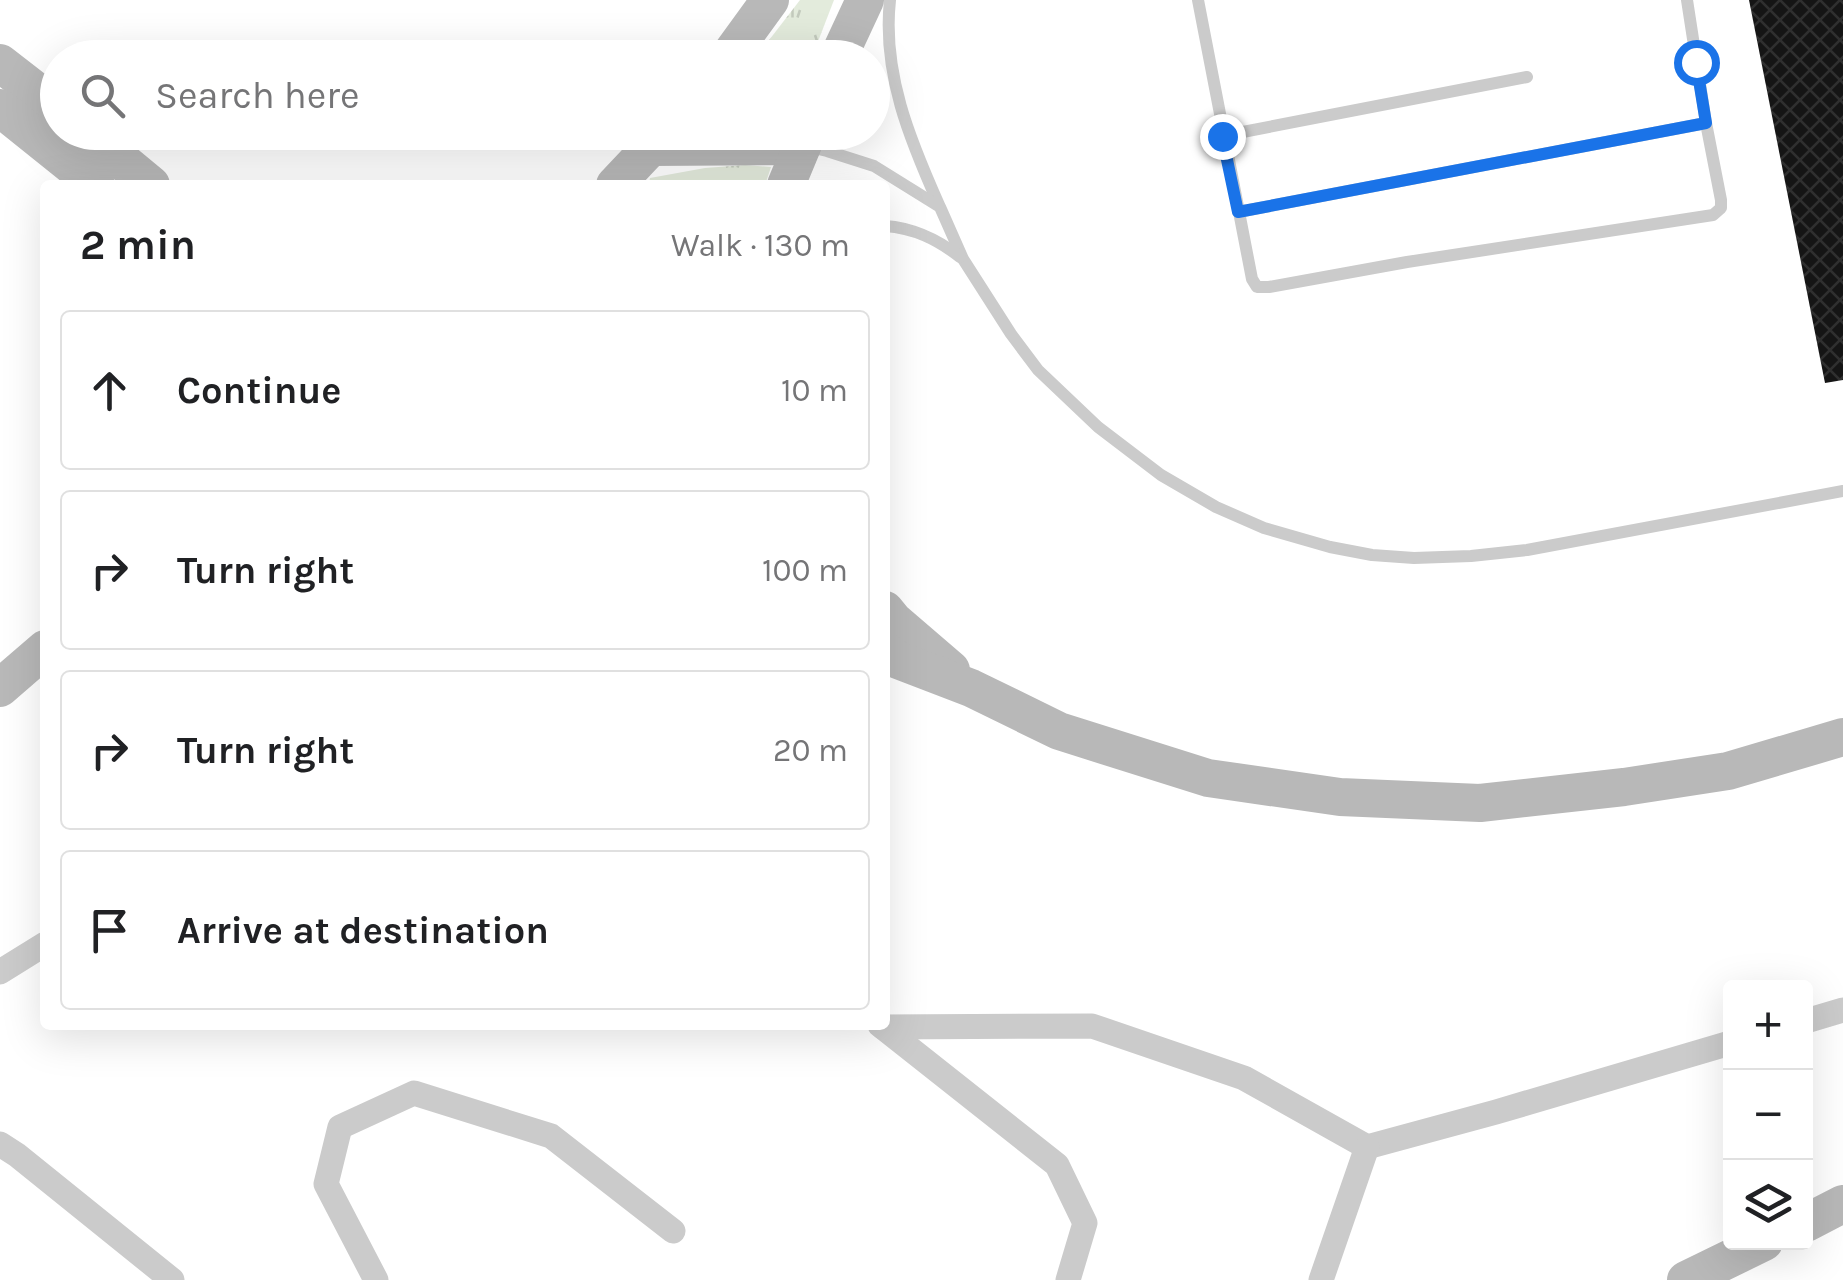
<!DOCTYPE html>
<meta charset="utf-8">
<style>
:root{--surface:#fff;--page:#f6f6f6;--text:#202124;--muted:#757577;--line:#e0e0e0}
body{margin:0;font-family:Karla,sans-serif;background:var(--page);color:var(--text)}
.controls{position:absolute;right:30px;bottom:30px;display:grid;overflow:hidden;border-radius:10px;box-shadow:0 10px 40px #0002}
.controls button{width:90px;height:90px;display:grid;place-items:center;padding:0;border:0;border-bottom:2px solid var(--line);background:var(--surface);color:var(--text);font:50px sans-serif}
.stop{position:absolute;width:30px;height:30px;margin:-22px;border:8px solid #1a73e8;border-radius:50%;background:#fff}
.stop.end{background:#1a73e8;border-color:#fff;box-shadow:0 2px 10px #0008}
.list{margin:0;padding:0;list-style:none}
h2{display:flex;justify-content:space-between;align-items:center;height:130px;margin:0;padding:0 40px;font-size:42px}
h2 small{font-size:32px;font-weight:400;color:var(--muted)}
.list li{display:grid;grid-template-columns:65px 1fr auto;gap:30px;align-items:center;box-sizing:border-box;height:160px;margin:0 20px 20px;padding:0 20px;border:2px solid var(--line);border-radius:10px}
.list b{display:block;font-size:38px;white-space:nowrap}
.list em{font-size:32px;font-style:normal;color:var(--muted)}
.icon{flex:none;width:55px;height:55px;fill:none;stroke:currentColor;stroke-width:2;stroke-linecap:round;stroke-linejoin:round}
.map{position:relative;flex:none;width:1843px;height:1280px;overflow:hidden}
.search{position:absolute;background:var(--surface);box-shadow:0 10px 40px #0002;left:40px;top:40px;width:850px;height:110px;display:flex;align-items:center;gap:25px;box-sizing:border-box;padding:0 35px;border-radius:55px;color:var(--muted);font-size:38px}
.panel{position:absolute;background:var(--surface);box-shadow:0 10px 40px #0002;left:40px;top:180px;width:850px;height:850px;border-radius:10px}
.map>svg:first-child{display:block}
.grass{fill:url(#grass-tufts)}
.building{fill:url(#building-cross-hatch)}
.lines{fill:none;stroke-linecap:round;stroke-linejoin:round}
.lane{stroke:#cbcbcb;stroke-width:12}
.street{stroke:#cbcbcb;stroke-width:25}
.secondary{stroke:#b8b8b8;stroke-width:38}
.route{stroke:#1a73e8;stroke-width:12}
</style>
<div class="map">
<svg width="1843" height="1280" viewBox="0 0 1843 1280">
<defs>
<pattern id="grass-tufts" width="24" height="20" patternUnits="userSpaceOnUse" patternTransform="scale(2.5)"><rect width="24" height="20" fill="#e3ebdc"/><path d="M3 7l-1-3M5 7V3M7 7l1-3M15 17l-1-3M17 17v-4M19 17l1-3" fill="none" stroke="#c3cabd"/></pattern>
<pattern id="building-cross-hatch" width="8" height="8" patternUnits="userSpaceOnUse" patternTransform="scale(2.5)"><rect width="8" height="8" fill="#151515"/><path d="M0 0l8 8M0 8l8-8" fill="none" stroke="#2f2f2f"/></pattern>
</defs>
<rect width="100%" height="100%" fill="#fff"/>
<g class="grass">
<path d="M800,0H834L812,57H756Z"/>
<path d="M745,165L771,167L765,185H650L649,183L650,178L705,168Z"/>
</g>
<path class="building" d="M1749,0H1843V380L1825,383Z"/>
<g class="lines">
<g class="lane">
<path d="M890,0C882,73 910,140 939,205"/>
<path d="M1198,0L1252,279L1257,287H1269L1407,262L1713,215L1721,208V200L1706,123L1687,0"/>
<path d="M1222,136L1527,77"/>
<path d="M805,146L827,151L874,166L940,207L963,259L1011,334L1038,370L1098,427L1161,475L1216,507L1264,528L1330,547L1372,555L1414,558L1471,556L1527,550L1843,491"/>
<path d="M1238,212L1706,123"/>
<path d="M885,226C914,228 937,239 960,257"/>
</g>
<g class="street">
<path d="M0,972L45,944"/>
<path d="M1806,1021L1843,1010"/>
<path d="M880,1025L1057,1165L1085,1223L1068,1280"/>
<path d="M883,1027L1092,1026L1244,1078L1367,1147"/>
<path d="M0,1144L17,1155L172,1280"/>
<path d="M1367,1147L1496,1112L1730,1043"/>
<path d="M376,1280L326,1184L340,1127L414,1093L551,1136L673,1231"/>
<path d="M1321,1280L1367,1147"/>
</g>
<g class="secondary">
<path d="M728,58L770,0"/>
<path d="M838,58L865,0"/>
<path d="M0,63L58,108"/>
<path d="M0,108L96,185"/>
<path d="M87,132L151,185"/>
<path d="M651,147L802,146"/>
<path d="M615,185L665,132"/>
<path d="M786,185L808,132"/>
<path d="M885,610L894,621L951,670"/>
<path d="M885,651L898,660L971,688L1059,731L1208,778L1340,797L1480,803L1624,787L1728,771L1843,737"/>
<path d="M0,688L45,649"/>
<path d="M1806,1223L1843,1204"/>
<path d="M1686,1280L1764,1242"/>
</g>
</g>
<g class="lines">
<path class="route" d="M1222,136L1238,212L1706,123L1696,62"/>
</g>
</svg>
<div class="controls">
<button>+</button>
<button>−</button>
<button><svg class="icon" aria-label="layers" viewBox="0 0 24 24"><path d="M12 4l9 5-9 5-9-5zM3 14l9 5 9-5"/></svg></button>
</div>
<div class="stop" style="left:1696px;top:62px"></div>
<div class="stop end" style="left:1222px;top:136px"></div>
<div class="search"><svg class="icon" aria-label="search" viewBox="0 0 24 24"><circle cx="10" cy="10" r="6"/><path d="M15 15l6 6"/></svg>Search here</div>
<section class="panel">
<h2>2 min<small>Walk · 130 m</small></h2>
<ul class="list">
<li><svg class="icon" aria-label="ahead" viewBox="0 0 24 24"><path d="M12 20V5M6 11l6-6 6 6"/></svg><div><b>Continue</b></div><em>10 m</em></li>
<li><svg class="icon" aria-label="right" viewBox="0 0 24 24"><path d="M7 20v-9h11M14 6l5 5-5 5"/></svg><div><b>Turn right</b></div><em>100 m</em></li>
<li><svg class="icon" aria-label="right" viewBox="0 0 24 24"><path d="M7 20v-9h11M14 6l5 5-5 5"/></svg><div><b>Turn right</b></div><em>20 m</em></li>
<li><svg class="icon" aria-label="arrive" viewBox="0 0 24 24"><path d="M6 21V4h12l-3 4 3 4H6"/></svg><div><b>Arrive at destination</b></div></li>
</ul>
</section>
</div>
